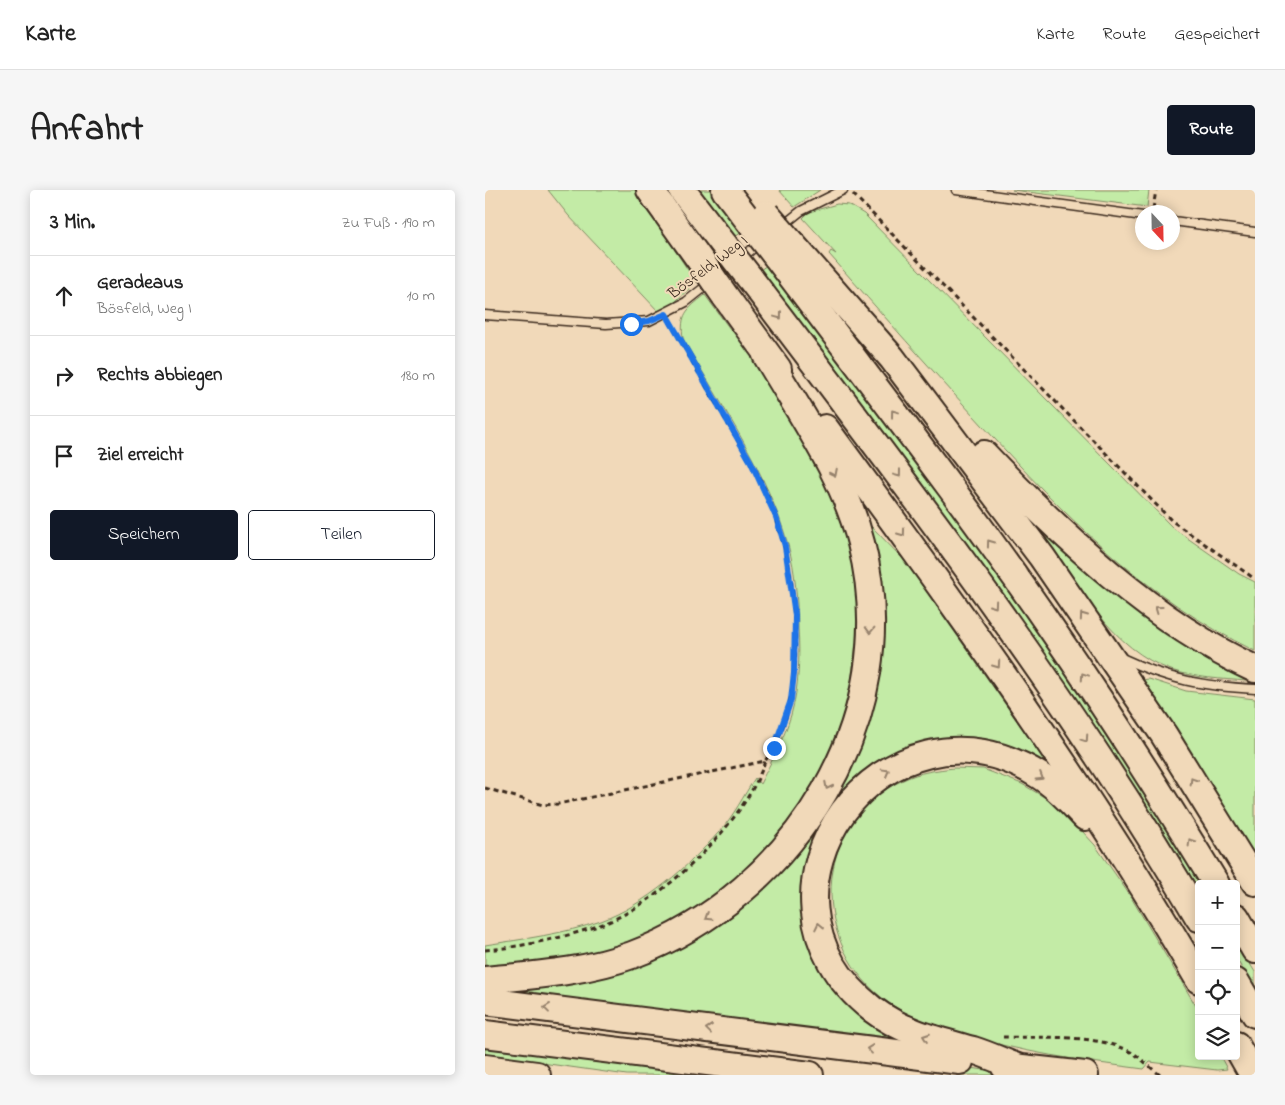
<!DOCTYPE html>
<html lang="de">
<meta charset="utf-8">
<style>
:root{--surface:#fff;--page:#f6f6f6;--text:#222;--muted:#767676;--line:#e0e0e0;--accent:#111827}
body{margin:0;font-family:"Indie Flower",sans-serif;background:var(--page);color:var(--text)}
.controls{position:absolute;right:15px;bottom:15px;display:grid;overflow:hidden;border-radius:5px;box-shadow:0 2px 12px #0003}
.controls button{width:45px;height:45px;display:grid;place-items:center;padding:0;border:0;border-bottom:1px solid var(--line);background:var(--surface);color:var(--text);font:25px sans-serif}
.compass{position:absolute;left:650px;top:15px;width:45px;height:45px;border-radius:50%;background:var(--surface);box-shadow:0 2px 12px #0003;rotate:158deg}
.stop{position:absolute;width:15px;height:15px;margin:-11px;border:4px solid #1a73e8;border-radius:50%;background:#fff}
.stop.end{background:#1a73e8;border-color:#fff;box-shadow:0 1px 5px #0008}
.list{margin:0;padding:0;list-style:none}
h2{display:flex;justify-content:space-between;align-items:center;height:65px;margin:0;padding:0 20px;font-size:21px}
h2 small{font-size:16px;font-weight:400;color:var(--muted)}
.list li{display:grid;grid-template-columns:32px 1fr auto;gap:15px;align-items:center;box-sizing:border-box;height:80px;padding:0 20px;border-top:1px solid var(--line)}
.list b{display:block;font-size:19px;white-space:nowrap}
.list p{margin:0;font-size:16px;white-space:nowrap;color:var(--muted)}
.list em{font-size:16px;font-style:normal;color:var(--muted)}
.actions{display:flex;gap:10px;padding:15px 20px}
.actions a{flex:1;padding:11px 0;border:1px solid var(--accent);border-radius:5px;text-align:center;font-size:18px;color:var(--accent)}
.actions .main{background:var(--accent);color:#fff}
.icon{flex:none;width:28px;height:28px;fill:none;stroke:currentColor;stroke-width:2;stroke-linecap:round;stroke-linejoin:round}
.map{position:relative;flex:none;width:770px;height:885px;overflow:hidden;border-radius:5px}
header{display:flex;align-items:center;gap:30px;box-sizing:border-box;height:70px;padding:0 25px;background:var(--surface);border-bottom:1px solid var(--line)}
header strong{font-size:24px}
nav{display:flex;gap:28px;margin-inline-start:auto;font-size:18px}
.intro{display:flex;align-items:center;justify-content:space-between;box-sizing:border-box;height:120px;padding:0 30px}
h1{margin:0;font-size:35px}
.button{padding:12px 22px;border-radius:5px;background:var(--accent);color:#fff;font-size:18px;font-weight:700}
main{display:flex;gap:30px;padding:0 30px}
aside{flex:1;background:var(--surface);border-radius:5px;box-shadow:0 2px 12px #0003}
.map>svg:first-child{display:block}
.green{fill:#c3eba6;stroke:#7f8a62}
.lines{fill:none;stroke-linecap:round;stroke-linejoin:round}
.service-casing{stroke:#3b2a1e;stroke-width:11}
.motorway-casing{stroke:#3b2a1e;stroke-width:30}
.path{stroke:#3b2a1e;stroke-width:3;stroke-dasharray:5 4;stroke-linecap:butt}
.service{stroke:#f1d9b9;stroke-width:8}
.motorway{stroke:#f1d9b9;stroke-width:26}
.motorway-bridge-casing{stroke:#3b2a1e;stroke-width:30;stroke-linecap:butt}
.motorway-bridge{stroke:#f1d9b9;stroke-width:26}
.oneway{stroke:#96826c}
.route{stroke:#1a73e8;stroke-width:6}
.labels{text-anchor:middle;stroke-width:4;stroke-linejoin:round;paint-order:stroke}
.street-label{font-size:16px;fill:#3b2a1e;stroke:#f1d9b9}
</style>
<header>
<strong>Karte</strong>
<nav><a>Karte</a><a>Route</a><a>Gespeichert</a></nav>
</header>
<div class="intro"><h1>Anfahrt</h1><a class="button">Route</a></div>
<main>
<aside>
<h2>3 Min.<small>Zu Fuß · 190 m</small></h2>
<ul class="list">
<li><svg class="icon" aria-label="ahead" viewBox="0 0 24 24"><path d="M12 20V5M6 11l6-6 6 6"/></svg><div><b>Geradeaus</b><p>Bösfeld, Weg I</p></div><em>10 m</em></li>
<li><svg class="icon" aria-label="right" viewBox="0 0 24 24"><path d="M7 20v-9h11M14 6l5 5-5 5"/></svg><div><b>Rechts abbiegen</b></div><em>180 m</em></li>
<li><svg class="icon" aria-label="arrive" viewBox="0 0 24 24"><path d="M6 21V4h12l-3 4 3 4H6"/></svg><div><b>Ziel erreicht</b></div></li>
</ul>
<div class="actions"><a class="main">Speichern</a><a>Teilen</a></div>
</aside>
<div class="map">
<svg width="770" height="885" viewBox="0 0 770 885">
<rect width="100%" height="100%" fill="#f1d9b9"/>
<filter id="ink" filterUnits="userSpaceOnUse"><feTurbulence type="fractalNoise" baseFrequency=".02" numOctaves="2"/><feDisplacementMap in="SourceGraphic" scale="10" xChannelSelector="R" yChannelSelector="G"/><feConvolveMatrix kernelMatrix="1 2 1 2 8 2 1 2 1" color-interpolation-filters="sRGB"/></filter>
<g filter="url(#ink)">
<g class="green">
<path d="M63,0H154L193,56L189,59L211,92L189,113L174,122L83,25Z"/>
<path d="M212,0H226L257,42L250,47Z"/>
<path d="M294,0H335L309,17Z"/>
<path d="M527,0H664L662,17Z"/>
<path d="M352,14L364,15L379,24L688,338L754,384L770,392V461C659,407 580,326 498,236C446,179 395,122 344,64L346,61L351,64L318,28L324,22Z"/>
<path d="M282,75L468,321L598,505L717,694H714V705L504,387L275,80Z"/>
<path d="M220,105L245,139L248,137L332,268L364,353L372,412L371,451L365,502L351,548L328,599L275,669L205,725L146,752L117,761L91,768L0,776V755C39,749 78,744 116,731C160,715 203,677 234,642C248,627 259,605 270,588L275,594C286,572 299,549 306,525C314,497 315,467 313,438C312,411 311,382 303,355C282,281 236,215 198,149C195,124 201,120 220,105Z"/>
<path d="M386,336L420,371L567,581L519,561L385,583L324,729L418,850L13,799L224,736L368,559L388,358Z"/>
<path d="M563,347C623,405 688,453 764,489L762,491C737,489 710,488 686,480C627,459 595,398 561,349Z"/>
<path d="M664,489L701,501L770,509V665L657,490Z"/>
<path d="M469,578L498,579L537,594L564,610L584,627L610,655L644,704L714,821V866H735L742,879L732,880L665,872L659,879C596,871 534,862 473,843C449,835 426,828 404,813C324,757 325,633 418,590C434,582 452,580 469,578Z"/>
<path d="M751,751L770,782V801L751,768Z"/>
<path d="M0,817L540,885H476L0,825Z"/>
<path d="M0,856L220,885H142L0,865Z"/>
</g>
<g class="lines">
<g class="service-casing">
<g id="service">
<path d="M471,0L658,26"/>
<path d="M688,31L770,42"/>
<path d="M296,37L316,21L358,0"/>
<path d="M0,125L121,134L164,131L201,112L275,53"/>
<path d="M637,468C684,490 718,496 770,499"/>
</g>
</g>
<g class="motorway-casing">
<g id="motorway">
<path d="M165,0L217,73"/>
<path d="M197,0L240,56"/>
<path d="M240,0L267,35"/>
<path d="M307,54L407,168L557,367L679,545L770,692"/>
<path d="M291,66C384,190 479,311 566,438C624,522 678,607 731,694"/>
<path d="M264,87C422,295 582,502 714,728"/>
<path d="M240,106L293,179"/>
<path d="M340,238C472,417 602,597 714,790"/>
<path d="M499,264C575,344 669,433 770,479"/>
<path d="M751,727L770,760"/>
<path d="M0,790C50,785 100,782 147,765C310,704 421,527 376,353C359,285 316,225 281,165"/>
<path d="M751,792L770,824"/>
<path d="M0,811L475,871"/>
<path d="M0,844L325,885"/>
<path d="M751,855L768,885"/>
<path d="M519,876L600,885"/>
<path d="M0,878L52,885"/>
<path d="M537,879C521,873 504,865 488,860C452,850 417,842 387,819C240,703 401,487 555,586C572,597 586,612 600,627"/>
</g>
</g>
<g class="path">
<path d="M368,4L687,331L770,389"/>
<path d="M668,19L671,0"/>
<path d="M0,598L58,615L73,614L280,571C302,539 309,501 310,463C311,417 306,372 291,328C280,293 260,262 241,230C222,197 203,164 185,131"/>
<path d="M0,760C37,757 83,747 118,734C178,712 261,631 280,571"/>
<path d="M518,847C557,848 617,843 651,865C659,871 667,879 675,885"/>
</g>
<use href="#service" class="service"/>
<use href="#motorway" class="motorway"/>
<g class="motorway-bridge-casing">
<g id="motorway-bridge">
<path d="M281,24L307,54"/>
<path d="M267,35L291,66"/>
<path d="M240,56L264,87"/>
<path d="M217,73L240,106"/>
</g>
</g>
<use href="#motorway-bridge" class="motorway-bridge"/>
</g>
<defs><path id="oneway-chevron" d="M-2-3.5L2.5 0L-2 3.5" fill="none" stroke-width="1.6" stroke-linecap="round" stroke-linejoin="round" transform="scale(1.25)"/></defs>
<g class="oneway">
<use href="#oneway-chevron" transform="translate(294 126) rotate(53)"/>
<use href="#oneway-chevron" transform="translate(409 223) rotate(-127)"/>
<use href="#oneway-chevron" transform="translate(349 283) rotate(63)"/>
<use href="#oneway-chevron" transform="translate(413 284) rotate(53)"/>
<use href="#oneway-chevron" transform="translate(417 343) rotate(54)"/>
<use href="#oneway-chevron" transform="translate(505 353) rotate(-126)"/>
<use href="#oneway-chevron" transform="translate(509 415) rotate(55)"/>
<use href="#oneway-chevron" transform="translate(673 419) rotate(-144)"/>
<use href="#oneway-chevron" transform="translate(598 426) rotate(-125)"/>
<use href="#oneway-chevron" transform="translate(385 440) rotate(92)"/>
<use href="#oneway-chevron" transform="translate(512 475) rotate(55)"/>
<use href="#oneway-chevron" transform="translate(599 486) rotate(-124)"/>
<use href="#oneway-chevron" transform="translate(600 549) rotate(56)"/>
<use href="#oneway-chevron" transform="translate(401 582) rotate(-29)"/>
<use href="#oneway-chevron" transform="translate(555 587) rotate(32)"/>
<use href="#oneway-chevron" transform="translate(708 591) rotate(-122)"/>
<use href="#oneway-chevron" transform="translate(343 596) rotate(117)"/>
<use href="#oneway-chevron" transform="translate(706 652) rotate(-122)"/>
<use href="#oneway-chevron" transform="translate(223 727) rotate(148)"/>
<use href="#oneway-chevron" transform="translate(334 736) rotate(-102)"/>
<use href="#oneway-chevron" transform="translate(62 818) rotate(-173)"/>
<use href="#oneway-chevron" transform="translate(224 839) rotate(-173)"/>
<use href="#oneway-chevron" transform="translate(441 847) rotate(-160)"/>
<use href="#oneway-chevron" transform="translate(385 859) rotate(-173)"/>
</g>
</g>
<g class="lines" filter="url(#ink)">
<path class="route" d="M146,134L164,131L181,124L266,272L291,327L300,356L310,425L309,483L306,510L289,558"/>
</g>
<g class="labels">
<g class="street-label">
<text transform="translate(222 76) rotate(-37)" y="6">Bösfeld, Weg I</text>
</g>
</g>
</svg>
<div class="controls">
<button>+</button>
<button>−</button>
<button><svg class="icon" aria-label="locate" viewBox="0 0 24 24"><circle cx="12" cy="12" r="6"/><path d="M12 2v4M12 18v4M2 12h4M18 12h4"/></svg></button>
<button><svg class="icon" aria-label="layers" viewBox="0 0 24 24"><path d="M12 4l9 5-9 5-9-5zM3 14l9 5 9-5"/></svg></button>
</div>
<svg class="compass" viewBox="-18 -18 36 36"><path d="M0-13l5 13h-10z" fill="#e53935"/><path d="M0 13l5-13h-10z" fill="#767676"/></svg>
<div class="stop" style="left:146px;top:134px"></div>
<div class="stop end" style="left:289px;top:558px"></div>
</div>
</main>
